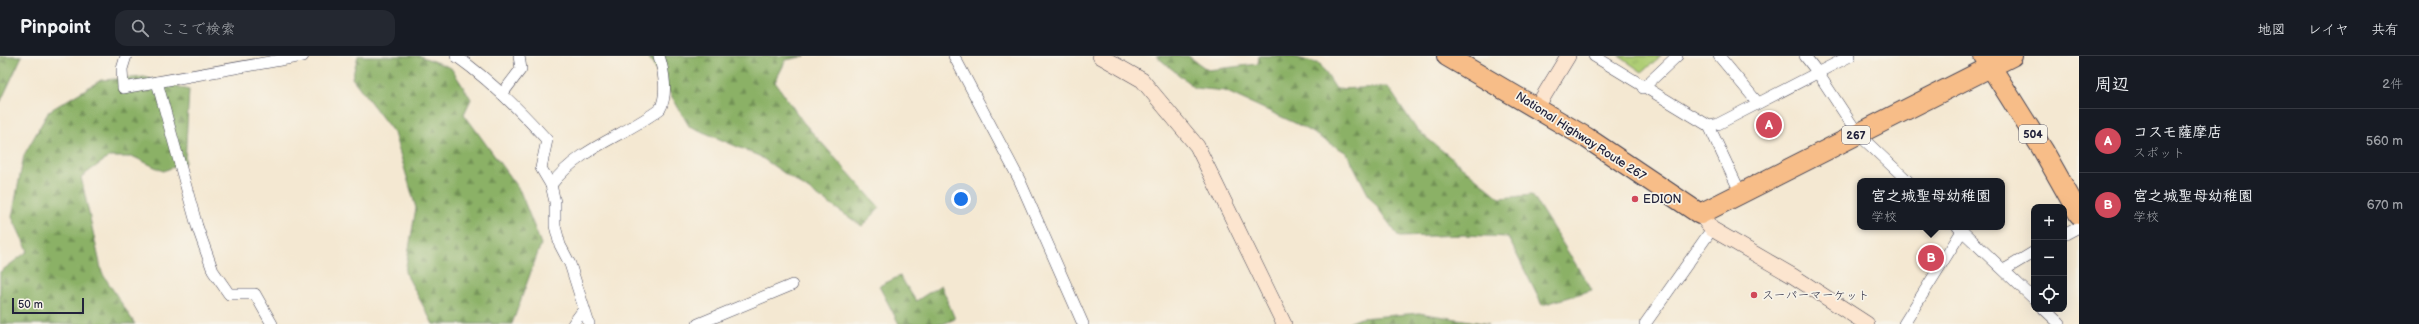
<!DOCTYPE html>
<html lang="ja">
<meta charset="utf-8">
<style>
:root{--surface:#171b24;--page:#242831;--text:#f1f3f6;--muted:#9ea1a6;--line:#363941;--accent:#d1495b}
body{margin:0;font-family:"Balsamiq Sans","Klee One",sans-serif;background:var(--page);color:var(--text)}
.controls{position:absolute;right:12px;bottom:12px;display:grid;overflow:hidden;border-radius:8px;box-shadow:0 4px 16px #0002}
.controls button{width:36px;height:36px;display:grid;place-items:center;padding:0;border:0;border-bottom:1px solid var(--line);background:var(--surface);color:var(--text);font:20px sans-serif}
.scale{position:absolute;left:12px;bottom:10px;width:72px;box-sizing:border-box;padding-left:4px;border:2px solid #22223b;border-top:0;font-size:11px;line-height:14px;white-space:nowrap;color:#22223b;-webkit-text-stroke:3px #f7f3e8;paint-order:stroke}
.you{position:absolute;left:961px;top:143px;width:14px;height:14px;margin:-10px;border:3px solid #fff;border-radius:50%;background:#1a73e8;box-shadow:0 0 0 6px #1a73e833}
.badge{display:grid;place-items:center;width:26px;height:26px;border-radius:50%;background:var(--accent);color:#fff;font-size:13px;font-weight:700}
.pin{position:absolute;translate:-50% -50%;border:2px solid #fff;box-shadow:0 1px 4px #0006}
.popup{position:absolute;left:1857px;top:122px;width:148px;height:52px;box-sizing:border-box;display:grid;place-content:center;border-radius:8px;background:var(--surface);filter:drop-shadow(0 1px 3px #0005);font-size:13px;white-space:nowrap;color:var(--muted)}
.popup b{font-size:15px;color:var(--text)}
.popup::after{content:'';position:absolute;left:50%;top:100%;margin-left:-8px;border:8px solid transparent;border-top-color:var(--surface)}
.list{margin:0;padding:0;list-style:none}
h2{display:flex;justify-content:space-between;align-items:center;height:52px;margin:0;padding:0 16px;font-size:17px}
h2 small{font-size:13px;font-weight:400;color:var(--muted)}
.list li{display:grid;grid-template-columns:26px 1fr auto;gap:12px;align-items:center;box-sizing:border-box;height:64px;padding:0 16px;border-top:1px solid var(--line)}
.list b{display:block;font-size:15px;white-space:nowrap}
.list p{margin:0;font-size:13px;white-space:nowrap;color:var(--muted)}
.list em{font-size:13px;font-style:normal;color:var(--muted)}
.icon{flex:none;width:22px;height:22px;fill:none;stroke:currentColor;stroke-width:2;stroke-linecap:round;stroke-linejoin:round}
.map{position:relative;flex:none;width:2079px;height:268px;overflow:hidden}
header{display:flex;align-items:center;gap:24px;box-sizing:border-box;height:56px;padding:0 20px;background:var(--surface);border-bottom:1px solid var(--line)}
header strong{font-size:19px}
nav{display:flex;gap:22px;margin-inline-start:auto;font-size:14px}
.search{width:280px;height:36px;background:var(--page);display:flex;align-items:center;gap:10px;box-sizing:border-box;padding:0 14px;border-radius:12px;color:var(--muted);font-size:15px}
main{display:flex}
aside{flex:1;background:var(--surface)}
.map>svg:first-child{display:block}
.forest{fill:url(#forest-firs);stroke:#566a50}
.park{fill:url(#park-tufts);stroke:#687858}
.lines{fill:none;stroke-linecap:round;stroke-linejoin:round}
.street-casing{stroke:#424052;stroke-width:12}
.secondary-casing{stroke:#424052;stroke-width:16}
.highway-casing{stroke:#424052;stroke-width:22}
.street{stroke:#fff;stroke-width:11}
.secondary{stroke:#fce5cf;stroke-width:15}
.highway{stroke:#f7bd88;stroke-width:20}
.poi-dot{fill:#d1495b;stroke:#f7f3e8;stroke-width:1.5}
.labels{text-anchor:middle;stroke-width:3.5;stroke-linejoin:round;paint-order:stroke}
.shield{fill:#f7f3e8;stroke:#62616f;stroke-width:1}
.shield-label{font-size:11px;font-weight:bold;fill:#22223b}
.street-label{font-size:12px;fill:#22223b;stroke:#f7f3e8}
.poi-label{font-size:12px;fill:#22223b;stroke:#f7f3e8;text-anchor:start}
</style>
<header>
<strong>Pinpoint</strong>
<div class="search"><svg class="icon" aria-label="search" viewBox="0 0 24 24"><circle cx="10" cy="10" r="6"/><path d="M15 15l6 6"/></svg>ここで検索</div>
<nav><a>地図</a><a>レイヤ</a><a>共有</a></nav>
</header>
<main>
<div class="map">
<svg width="2079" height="268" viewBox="0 0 2079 268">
<defs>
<pattern id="forest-firs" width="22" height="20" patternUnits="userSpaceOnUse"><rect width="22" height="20" fill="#8bb166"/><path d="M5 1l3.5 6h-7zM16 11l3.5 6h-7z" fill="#719055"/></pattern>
<pattern id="park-tufts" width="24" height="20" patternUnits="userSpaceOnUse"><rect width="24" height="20" fill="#afce75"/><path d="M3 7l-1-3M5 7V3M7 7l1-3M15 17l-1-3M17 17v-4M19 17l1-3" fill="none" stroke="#96b166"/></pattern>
</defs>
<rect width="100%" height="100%" fill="#f7f3e8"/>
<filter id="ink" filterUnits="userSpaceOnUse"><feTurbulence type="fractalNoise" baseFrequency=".025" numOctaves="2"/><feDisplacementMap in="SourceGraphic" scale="8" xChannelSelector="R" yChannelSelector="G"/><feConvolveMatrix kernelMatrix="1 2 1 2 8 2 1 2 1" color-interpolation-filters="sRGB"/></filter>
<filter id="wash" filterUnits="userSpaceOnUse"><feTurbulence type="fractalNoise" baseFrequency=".012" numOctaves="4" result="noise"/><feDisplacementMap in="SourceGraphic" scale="16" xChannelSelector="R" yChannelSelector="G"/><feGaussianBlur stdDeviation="0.9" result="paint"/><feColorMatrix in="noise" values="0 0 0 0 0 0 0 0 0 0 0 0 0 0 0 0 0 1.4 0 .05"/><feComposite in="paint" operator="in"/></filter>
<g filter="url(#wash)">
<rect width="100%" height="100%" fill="#f4e8d2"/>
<g class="forest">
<path d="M0,0H22L0,47Z"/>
<path d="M358,0H420L451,12L471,43L464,58L520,135L541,188L512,268H433L405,216L416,152L394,77L352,22Z"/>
<path d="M648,0H805L786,4L775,26L803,66L880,152L862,170L759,100L689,70Z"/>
<path d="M1156,0H1188L1208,14L1258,8L1259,0H1290L1320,8L1336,33L1388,31L1417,74L1500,142L1532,139L1592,234L1542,249L1508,181L1464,179L1399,181L1369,140L1347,97L1297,68L1225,35L1195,32Z"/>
<path d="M144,21L189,34L185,107L163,115L134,101H109L81,121L102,217L135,268H0V216L28,195L12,161L24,99L49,55L101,24Z"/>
<path d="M900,220L916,245L941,229L955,263L943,268H899L879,230Z"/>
<path d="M1419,257L1489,268H1346L1361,262Z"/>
</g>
<path class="park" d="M1619,0H1661L1642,16Z"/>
</g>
<g filter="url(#ink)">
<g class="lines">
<g class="street-casing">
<g id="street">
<path d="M126,0L122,13L123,32L303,0"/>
<path d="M456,0C490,24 519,53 547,84L541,112L551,129"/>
<path d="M954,0L1019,123L1083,268"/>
<path d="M1594,0L1709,70L1718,68L1850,0"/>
<path d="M1719,0L1758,47"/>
<path d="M1805,0L1818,17L1858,78L1908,125"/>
<path d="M157,26L197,170L213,215L229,238H255L272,268"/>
<path d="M1643,32L1677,0"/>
<path d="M502,38L521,13L519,0"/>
<path d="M1709,70L1741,138"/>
<path d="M1958,171L2034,243"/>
<path d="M2064,179L2079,171"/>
<path d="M2004,214L2034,196"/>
<path d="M2044,253L2060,268"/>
<path d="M573,268L584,253"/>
<path d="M589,268L570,208L560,189L555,170V146L551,129C580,91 623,81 660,53C668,39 664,15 659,0"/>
<path d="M698,268L792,229"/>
<path d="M1645,268L1712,173"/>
<path d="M1904,268L1962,175"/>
</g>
</g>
<g class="secondary-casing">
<g id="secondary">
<path d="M1100,0L1142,24L1197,90L1284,268"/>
<path d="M1537,51L1568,0"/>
<path d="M1700,158L1712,173L1793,220L1867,268"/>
</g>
</g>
<g class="highway-casing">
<g id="highway">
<path d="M1447,0L1587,82L1700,158L2012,0"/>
<path d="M1984,0L2043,94L2079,158"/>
</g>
</g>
<use href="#street" class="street"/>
<use href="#secondary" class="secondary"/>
<use href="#highway" class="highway"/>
</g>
</g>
<g class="poi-dot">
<circle cx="1635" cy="143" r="4"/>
<circle cx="1754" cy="239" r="4"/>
</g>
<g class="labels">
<g class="shield">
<rect x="2019" y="69" width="28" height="18" rx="3"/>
<rect x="1842" y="70" width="28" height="18" rx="3"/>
</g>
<g class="shield-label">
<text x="2033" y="82">504</text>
<text x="1856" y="83">267</text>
</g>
<g class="street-label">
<text transform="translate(1581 80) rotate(33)" y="4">National Highway Route 267</text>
</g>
<g class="poi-label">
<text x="1643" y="147">EDION</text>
<text x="1762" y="243">スーパーマーケット</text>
</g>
</g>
</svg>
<div class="controls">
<button>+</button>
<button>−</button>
<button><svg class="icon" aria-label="locate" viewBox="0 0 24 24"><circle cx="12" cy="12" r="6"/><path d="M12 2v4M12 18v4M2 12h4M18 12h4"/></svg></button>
</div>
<div class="scale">50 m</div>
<div class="you"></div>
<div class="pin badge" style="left:1769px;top:69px">A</div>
<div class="pin badge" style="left:1931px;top:202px">B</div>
<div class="popup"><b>宮之城聖母幼稚園</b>学校</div>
</div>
<aside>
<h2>周辺<small>2件</small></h2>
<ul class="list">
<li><span class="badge">A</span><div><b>コスモ薩摩店</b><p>スポット</p></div><em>560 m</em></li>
<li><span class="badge">B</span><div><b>宮之城聖母幼稚園</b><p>学校</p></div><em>670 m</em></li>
</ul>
</aside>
</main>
